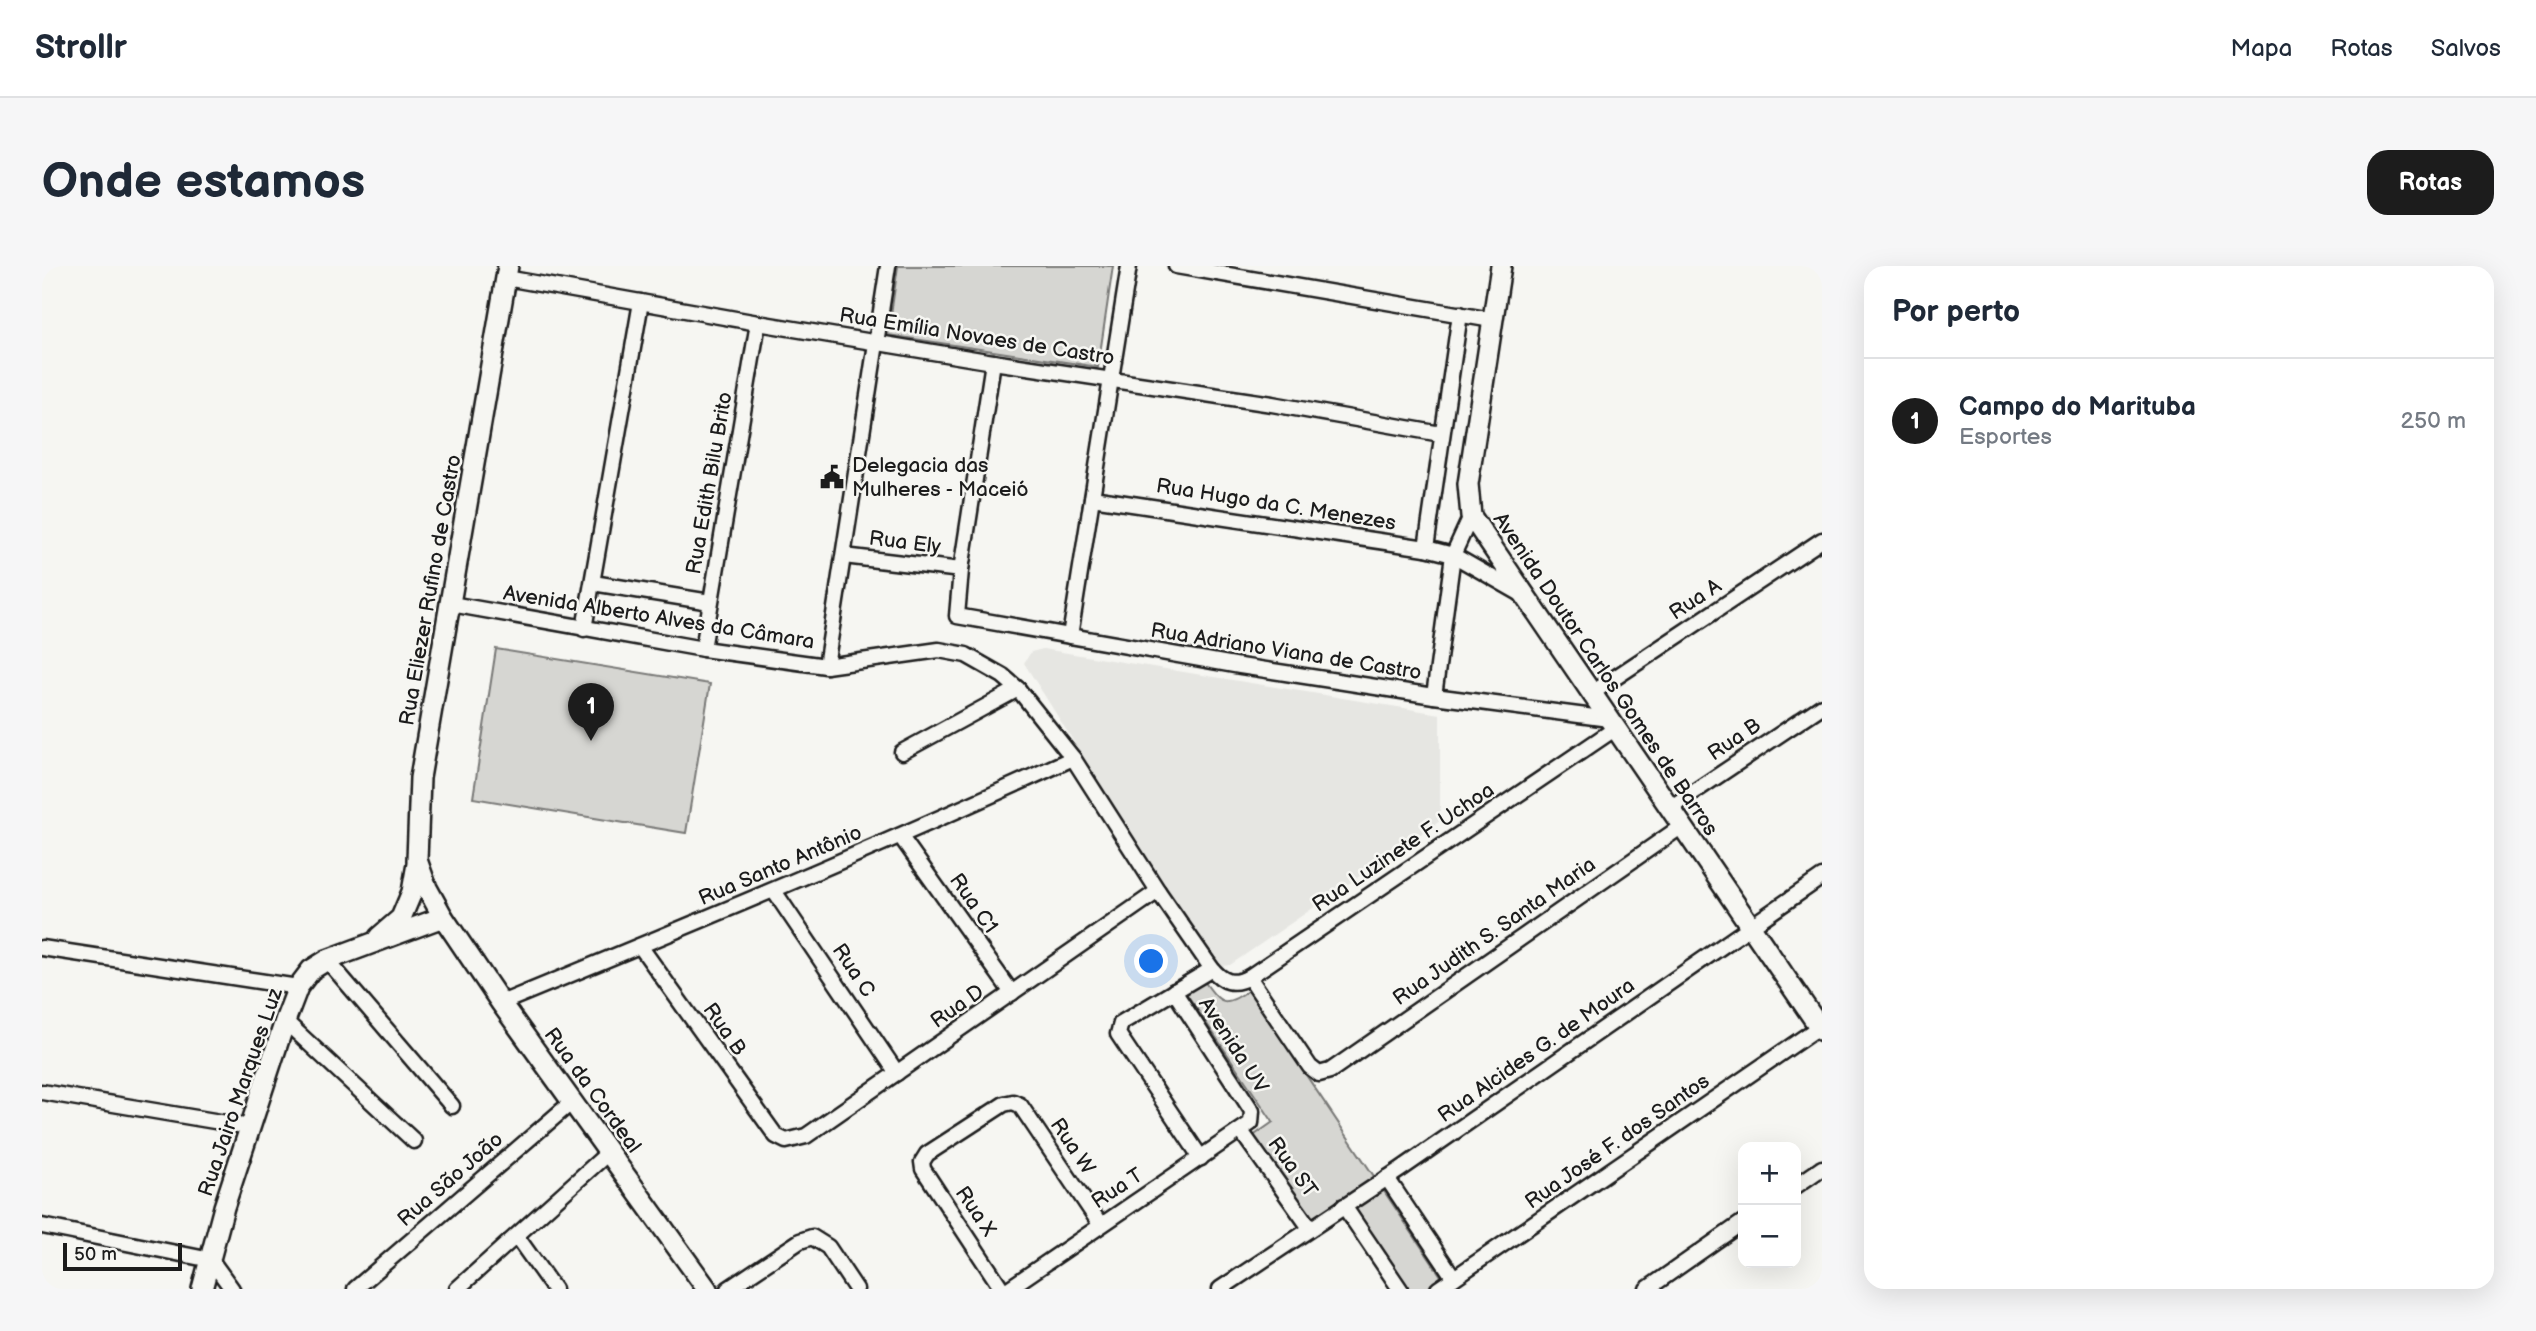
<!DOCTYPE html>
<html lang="pt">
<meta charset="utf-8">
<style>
:root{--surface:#fff;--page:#f6f6f7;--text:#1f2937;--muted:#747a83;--line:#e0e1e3;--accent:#1c1c1c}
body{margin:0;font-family:"Balsamiq Sans",sans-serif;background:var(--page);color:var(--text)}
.controls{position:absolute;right:21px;bottom:21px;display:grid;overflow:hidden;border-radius:14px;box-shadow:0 7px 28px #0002}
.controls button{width:63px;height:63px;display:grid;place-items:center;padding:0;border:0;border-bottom:2px solid var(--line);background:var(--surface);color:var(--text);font:35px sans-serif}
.scale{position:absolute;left:21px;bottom:18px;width:119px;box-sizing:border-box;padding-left:7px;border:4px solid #1c1c1c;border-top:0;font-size:19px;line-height:24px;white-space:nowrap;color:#1c1c1c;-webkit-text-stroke:5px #f6f6f2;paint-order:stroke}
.you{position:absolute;left:1110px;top:696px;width:24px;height:24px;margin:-18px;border:5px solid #fff;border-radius:50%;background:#1a73e8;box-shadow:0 0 0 10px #1a73e833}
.badge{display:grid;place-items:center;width:46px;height:46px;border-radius:50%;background:var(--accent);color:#fff;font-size:23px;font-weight:700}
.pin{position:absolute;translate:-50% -58px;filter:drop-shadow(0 2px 4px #0008)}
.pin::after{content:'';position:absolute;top:37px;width:24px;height:21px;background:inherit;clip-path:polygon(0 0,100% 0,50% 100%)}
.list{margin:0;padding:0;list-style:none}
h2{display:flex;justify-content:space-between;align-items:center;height:91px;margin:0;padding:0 28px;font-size:30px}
h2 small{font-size:23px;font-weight:400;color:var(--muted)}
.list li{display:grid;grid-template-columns:46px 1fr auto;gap:21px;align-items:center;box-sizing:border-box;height:126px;padding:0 28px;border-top:2px solid var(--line)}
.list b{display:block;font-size:26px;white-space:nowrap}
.list p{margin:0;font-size:23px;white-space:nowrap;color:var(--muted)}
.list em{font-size:23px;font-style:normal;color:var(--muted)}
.map{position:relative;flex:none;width:1780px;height:1023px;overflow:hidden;border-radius:21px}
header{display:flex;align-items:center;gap:42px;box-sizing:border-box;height:98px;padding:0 35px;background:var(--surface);border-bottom:2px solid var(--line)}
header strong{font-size:33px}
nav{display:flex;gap:38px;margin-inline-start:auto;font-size:24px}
.intro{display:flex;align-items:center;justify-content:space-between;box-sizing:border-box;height:168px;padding:0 42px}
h1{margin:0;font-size:49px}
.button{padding:18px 32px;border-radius:21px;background:var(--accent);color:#fff;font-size:24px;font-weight:700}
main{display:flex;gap:42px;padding:0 42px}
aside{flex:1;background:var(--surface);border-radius:21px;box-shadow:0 7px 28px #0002}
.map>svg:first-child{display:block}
.built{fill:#e6e6e2}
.green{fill:#d6d6d2;stroke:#797977;stroke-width:2}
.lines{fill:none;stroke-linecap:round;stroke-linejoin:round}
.street-casing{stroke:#1c1c1c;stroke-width:19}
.secondary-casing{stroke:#1c1c1c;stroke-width:24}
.street{stroke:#f6f6f2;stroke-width:14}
.secondary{stroke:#f6f6f2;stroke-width:19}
.labels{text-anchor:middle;stroke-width:5;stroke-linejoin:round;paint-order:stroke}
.street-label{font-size:21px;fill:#1c1c1c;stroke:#f6f6f2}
.poi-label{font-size:21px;fill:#1c1c1c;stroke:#f6f6f2;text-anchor:start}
</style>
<header>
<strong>Strollr</strong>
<nav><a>Mapa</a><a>Rotas</a><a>Salvos</a></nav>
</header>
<div class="intro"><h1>Onde estamos</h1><a class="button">Rotas</a></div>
<main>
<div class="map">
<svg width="1780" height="1023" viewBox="0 0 1780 1023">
<rect width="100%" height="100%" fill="#f6f6f2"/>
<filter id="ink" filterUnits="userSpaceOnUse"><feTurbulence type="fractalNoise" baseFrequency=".0143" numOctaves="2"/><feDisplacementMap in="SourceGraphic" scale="14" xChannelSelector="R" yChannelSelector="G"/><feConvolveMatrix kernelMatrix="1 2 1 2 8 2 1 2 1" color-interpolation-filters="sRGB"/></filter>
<g filter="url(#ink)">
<path class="built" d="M1001,383L1398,448V555L1188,699L1180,700L1164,685L982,397L989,386Z"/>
<g class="green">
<path d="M856,0H1071L1056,101L846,69Z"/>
<path d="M454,383L668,418L644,567L431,532Z"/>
<path d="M1162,715C1179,739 1182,741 1207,724L1401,1013L1386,1023H1362L1302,935L1268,958L1207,873L1231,856L1144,727Z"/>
</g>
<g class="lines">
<g class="street-casing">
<g id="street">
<path d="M1134,0L1450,54"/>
<path d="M464,12L716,57L951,96L1230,138L1399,168"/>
<path d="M951,96L919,304L915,350L1198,400L1392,430L1567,453"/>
<path d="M1050,232L1384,282L1411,289L1481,329"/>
<path d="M1384,282L1418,48"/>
<path d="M802,290L919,304"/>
<path d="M551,317L668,336"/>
<path d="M409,338L661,383L784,400L897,384L924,389L961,410L976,423L1031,492L1116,625L1170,703C1181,716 1191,720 1207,711L1574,462"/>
<path d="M542,363L599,36"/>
<path d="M1028,370L1087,0"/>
<path d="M661,383L716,57"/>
<path d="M784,400L846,0"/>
<path d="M1550,427L1780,274"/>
<path d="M1392,430L1411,289L1429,250"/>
<path d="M860,486L976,423"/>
<path d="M1628,542L1780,440"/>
<path d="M859,571L970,727"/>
<path d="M732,625L855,807"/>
<path d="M598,680L734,870L744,875L764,870L1116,625"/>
<path d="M0,682L256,721"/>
<path d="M285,694L410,840"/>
<path d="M1207,711L1268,801L1277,808L1288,805L1640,560"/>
<path d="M459,737C651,658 842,579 1031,492"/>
<path d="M243,755L372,875"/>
<path d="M0,826L208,861"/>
<path d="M1199,865L1268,962"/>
<path d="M1159,892L1076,768L1079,757L1170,703"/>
<path d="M1345,912L1412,1012"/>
<path d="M1754,920L1780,902"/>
<path d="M1302,940L1358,1023"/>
<path d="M0,960L169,994L190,1023"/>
<path d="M475,971L512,1023"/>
<path d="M313,1023L531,835"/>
<path d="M415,1023L567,886"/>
<path d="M686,1023L758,975L770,971L786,981L814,1023"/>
<path d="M960,1023L881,903L880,896L885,888L962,838L971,836L978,839L1058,958"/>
<path d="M966,1023L1209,857L1210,845L1132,725"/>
<path d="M1178,1023L1359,903L1780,611"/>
<path d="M1396,1023L1777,761"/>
<path d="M1605,1023L1701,956"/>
</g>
</g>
<g class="secondary-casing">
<g id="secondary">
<path d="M466,0L378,512L375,594L385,622L401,651L459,737L665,1023"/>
<path d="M1459,0L1426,218L1429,250L1780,765"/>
<path d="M337,671L359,652L370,626L375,598"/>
<path d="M160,1023L182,941L243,755L256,721L269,704L285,694L401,651"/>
</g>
</g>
<use href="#street" class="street"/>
<use href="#secondary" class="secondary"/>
</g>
</g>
<defs>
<g id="civic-bare" transform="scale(1.89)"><path d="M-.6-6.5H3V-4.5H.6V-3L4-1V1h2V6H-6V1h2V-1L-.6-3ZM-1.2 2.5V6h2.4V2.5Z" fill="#1c1c1c" stroke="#f6f6f2" stroke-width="2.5" paint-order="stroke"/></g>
</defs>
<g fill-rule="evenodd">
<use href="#civic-bare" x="790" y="211"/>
</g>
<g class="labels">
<g class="street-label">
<text transform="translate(935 70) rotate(9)" y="7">Rua Emília Novaes de Castro</text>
<text transform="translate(667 217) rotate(-80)" y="7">Rua Edith Bilu Brito</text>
<text transform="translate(1234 238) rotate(9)" y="7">Rua Hugo da C. Menezes</text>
<text transform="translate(863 276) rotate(7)" y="7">Rua Ely</text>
<text transform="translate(388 324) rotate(-80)" y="7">Rua Eliezer Rufino de Castro</text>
<text transform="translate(1653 333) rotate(-33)" y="7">Rua A</text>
<text transform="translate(617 351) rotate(9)" y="7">Avenida Alberto Alves da Câmara</text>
<text transform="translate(1244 385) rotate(9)" y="7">Rua Adriano Viana de Castro</text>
<text transform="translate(1564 408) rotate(56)" y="7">Avenida Doutor Carlos Gomes de Barros</text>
<text transform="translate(1692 473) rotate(-34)" y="7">Rua B</text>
<text transform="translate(1361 581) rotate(-34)" y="7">Rua Luzinete F. Uchoa</text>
<text transform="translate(738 599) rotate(-23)" y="7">Rua Santo Antônio</text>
<text transform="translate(932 637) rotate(55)" y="7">Rua C1</text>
<text transform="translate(1452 665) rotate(-35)" y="7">Rua Judith S. Santa Maria</text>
<text transform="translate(812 704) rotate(56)" y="7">Rua C</text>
<text transform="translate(915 740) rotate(-35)" y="7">Rua D</text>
<text transform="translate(683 763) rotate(55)" y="7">Rua B</text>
<text transform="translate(1192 779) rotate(57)" y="7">Avenida UV</text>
<text transform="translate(1494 784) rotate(-35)" y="7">Rua Alcides G. de Moura</text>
<text transform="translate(551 824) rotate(54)" y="7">Rua da Cordeal</text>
<text transform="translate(198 826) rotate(-71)" y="7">Rua Jairo Marques Luz</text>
<text transform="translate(1575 875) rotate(-35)" y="7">Rua José F. dos Santos</text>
<text transform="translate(1031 880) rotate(56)" y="7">Rua W</text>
<text transform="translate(1251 901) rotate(54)" y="7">Rua ST</text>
<text transform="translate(408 913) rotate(-41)" y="7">Rua São João</text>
<text transform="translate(1075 922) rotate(-33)" y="7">Rua T</text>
<text transform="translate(934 945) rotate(56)" y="7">Rua X</text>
</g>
<g class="poi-label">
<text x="810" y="206">Delegacia das<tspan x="810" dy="24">Mulheres - Maceió</tspan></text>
</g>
</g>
</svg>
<div class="controls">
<button>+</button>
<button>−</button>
</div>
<div class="scale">50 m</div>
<div class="you"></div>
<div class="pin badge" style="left:549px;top:475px">1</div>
</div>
<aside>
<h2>Por perto<small></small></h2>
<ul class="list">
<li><span class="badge">1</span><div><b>Campo do Marituba</b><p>Esportes</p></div><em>250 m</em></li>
</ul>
</aside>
</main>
